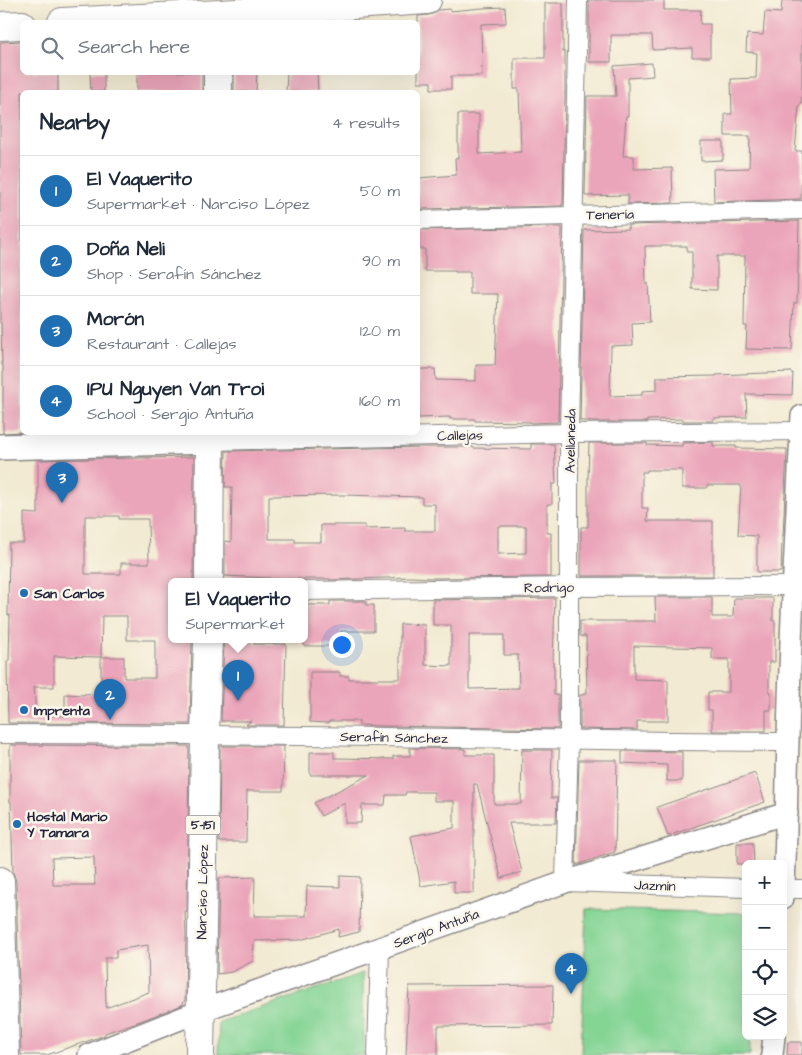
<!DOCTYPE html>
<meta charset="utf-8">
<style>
:root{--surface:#fff;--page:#f2f2f3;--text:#1f2937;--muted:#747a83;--line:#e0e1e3;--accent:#1f6fb2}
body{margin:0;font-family:"Architects Daughter",sans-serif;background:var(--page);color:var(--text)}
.controls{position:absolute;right:15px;bottom:15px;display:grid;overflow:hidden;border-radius:8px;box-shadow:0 5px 20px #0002}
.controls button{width:45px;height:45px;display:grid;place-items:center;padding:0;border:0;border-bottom:1px solid var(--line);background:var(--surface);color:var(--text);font:25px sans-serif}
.you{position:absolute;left:341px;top:644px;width:18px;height:18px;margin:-12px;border:4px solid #fff;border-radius:50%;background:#1a73e8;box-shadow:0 0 0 8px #1a73e833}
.badge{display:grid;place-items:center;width:32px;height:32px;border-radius:50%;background:var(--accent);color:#fff;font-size:16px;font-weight:700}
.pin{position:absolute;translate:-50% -41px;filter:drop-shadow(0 1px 2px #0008)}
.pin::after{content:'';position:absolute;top:26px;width:18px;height:15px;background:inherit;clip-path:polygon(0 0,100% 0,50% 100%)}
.popup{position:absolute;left:168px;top:578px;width:140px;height:65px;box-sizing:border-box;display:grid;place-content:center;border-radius:8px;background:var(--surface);filter:drop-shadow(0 1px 4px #0005);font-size:16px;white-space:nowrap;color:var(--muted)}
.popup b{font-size:19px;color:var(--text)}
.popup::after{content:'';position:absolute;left:50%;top:100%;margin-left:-10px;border:10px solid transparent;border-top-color:var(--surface)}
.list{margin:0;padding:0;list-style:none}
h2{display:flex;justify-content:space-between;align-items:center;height:65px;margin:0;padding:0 20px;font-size:21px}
h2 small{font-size:16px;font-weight:400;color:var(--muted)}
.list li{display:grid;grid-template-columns:32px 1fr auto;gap:15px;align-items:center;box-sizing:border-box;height:70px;padding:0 20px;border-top:1px solid var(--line)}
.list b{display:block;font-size:19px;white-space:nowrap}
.list p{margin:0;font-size:16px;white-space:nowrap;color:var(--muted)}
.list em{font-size:16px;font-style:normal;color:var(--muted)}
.icon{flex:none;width:28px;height:28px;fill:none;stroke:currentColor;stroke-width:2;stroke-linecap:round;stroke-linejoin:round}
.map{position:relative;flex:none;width:802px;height:1055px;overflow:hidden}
.search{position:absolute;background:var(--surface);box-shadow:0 5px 20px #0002;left:20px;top:20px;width:400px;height:55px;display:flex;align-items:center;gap:12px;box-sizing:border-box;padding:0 18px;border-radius:8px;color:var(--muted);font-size:19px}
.panel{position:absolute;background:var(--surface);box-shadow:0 5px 20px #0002;left:20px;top:90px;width:400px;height:345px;border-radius:8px}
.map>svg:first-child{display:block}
.green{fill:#84d494;stroke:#537b68}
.building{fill:#eba5ba;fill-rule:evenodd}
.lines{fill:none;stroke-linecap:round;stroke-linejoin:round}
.minor-casing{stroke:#8a8686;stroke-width:20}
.tertiary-casing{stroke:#8a8686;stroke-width:24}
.secondary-casing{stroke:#8a8686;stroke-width:28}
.primary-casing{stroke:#8a8686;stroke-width:30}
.minor{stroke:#fff;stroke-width:18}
.tertiary{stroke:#fff;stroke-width:21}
.secondary{stroke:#fff;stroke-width:25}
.primary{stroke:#fff;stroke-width:28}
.poi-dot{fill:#1f6fb2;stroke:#fbf7ec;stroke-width:2}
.labels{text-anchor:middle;stroke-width:5;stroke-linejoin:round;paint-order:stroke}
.shield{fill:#fbf7ec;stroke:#636270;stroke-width:1}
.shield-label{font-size:12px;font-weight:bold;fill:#22223b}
.street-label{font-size:14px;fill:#22223b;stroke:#fbf7ec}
.poi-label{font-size:14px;font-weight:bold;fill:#22223b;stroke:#fbf7ec;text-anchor:start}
</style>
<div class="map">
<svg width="802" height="1055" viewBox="0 0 802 1055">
<rect width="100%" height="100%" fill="#fbf7ec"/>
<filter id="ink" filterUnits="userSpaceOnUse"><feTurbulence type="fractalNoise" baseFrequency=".02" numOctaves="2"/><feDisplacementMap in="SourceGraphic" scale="10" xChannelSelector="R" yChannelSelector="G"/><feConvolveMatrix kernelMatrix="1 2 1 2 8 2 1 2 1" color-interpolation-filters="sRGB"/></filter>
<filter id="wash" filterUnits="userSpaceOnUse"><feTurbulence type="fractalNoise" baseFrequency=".0096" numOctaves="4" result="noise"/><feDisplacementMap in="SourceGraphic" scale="20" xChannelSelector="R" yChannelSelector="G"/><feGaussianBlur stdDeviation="1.12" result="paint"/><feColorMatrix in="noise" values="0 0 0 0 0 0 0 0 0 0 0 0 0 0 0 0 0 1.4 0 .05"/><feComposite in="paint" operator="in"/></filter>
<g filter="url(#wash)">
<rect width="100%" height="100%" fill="#f2ead2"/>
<g class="green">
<path d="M586,909L746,913V1036H750V1055H581Z"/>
<path d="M363,973L364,1055H218L219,1022Z"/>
</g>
<g id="blocks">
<g class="building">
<path d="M589,0H664V10H701L700,24H710V57H692V48L653,50L652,35H611V62H589Z"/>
<path d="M782,0H802V91L801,105H799L795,151H802L801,199L714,202L713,169L749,168L750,136H725V114H732L731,79L756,78L757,53L746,52L747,34L763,35L765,12L781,13Z"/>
<path d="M545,3H563V52H565V93L563,204H562V206L418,209V178L456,175L455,159L458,158V114H479V154L521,152L519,89H514V58H545Z"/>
<path d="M505,7L506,23L481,24L482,76H451V89H431V82H418V16L429,15L435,13L438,10L450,9V11L483,8Z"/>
<path d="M22,41V72H58V92H22V432L3,433V365H2L1,323H0V43L1,42Z"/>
<path d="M652,63L653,76L628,78V116H626L623,156H634V169L672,168L673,203L628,204V195L585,196L587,96H616L614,66Z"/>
<path d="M90,72H104V92H91Z"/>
<rect x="137" y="72" width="65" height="20"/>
<path d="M234,72H257L256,92H234Z"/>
<path d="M287,72H317L318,92H286Z"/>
<path d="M701,141H723V160L701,161Z"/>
<path d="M799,221L797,303H794L792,350L746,349L747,326H744L745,256H717V290L692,289V252H687V246H645L646,284L648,283L650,322L632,323L633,345L611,346L610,396L642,395V391L657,390V377L716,376V375L791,372V373H793L792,395L746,394L747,417L713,418V421H683V419L647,420V422H589V421H580L584,230L628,229V225Z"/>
<path d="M562,227L558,422L531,423V422L475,421V419H450V417L418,418V369H435L436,380L476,381V365H495L498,294H470V272H455V271H425V249H418V230Z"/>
<path d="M713,442V446H736V448L787,449L783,536H782L781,572H757V536L738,535L741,485H707V488H682V470H647V472H642V508H648L647,521H713V576H581V527H588V479L589,443H647V445L682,446V443Z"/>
<path d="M531,444H554L556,484H552V504H547V533H551V577L432,578L411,577L330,580V579H270V578L225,576V541L231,542L232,487H225L226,451L420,447H473V448L531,449ZM342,495L422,497V504H435V531H405V528L365,529V525H321V542H295V539H269V496ZM498,526H526V553L498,554Z"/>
<path d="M194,457L193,582H172V640H192L190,724L8,723L7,661H9L10,615H8L9,543H24V513L38,514V460ZM85,516H119V519H148L149,563H121V574H85ZM102,616H127V640H155V678H124V657H101ZM54,656L101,657V693L84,694V695L65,694V716L36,715L34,687H54Z"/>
<path d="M655,597H712V617H733L734,598H773V621H775V662H769V692H771V710H766V731H712V710H708V692H729V659H712V648L634,646V679L668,680V721H637V730L580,729V695H584V693H587L586,636H580V621H656Z"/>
<path d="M555,598L553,666H554V695H558V729L385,726L359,725V721H329V723L310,722V672H340V676H349V679H400V624L425,625V665L451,666V625H433V600ZM469,635H504V655H518L519,688L469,689Z"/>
<path d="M330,601H366V605H374V631H341V646H304V605H330Z"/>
<path d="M224,640H255L254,644H286L284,725H246L251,721H221Z"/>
<path d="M10,745L189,746L187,911H185L186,936L185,1000L182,1005L143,1020L105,1033V1035L47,1055H21L16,881L13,872L11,802H10ZM94,857L95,885H53L52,858ZM148,945L149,992L106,1008L105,958H116V950Z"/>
<path d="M222,746H284L283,791H247L246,842H219L220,747Z"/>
<path d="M410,748L465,749V755H494V804H521L522,750H552L551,798H557L556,823H509L522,872L501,878L477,784H474V893H454V881L421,886L411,836L454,828V801H434V792H406L405,795H386L385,805H362L361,823H345V803L321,816L314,803L369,775H310V752H334V758L393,759V756H410Z"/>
<path d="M622,751L682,752V781H667V765L622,763Z"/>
<path d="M579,760H617L615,852L576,865Z"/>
<path d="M755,773L765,802L668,836L657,807Z"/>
<path d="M737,843H753L754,864H737Z"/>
<path d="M340,876L360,877L359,932L338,937L339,929L300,940L254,941L253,961L232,972L217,974L219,878L255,877L254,916H306L307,886L340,887Z"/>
<path d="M553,985L552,1025L438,1026V1055H406L409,986Z"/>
<path d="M788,1042H802V1055H787Z"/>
</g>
</g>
</g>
<g filter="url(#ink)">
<use href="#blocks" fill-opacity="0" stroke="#8a8686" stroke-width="1"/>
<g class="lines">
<g class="minor-casing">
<g id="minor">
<path d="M578,0L569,433V740L565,882L746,888"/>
<path d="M418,220L802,210"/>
<path d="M210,441L569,433L801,431"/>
<path d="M304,591L569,587L793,586"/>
<path d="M0,734C263,734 525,740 788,742"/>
<path d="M783,889H802"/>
<path d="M377,1055L380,948"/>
</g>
</g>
<g class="tertiary-casing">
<g id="tertiary">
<path d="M783,898C787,846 786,794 788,742C790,633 796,525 802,416"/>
<path d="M89,1055L200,1011L380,948L565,882L787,813"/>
<path d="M772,1055L774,1036"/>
</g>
</g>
<g class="secondary-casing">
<path id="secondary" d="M0,447L210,441"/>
</g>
<g class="primary-casing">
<g id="primary">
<path d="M62,22L220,14L427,0"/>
<path d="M0,26L22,25"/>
<path d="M218,92V72"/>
<path d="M209,582L210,432"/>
<path d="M0,881L5,1055"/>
<path d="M200,1055L205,734L208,640"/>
</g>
</g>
<use href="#minor" class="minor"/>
<use href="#tertiary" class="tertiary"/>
<use href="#secondary" class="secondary"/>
<use href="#primary" class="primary"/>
</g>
</g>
<g class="poi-dot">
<circle cx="24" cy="593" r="5"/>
<circle cx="24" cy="710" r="5"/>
<circle cx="17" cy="824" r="5"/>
</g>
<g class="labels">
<rect class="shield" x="185.5" y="815.5" width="35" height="19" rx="4"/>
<g class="shield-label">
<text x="203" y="829">5-151</text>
</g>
<g class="street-label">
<text transform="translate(610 214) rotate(-1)" y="5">Tenería</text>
<text transform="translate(460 435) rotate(-1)" y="5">Callejas</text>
<text transform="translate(570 441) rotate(-89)" y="5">Avellaneda</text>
<text transform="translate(549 587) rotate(-1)" y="5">Rodrigo</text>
<text transform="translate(394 737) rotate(1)" y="5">Serafín Sánchez</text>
<text transform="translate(655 885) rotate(2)" y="5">Jazmín</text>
<text transform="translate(202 892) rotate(-89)" y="5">Narciso López</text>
<text transform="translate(436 928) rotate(-20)" y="5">Sergio Antuña</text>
</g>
<g class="poi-label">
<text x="34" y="598">San Carlos</text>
<text x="34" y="715">Imprenta</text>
<text x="27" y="821">Hostal Mario<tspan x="27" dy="16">Y Tamara</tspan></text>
</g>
</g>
</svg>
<div class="controls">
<button>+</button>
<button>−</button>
<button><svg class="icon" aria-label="locate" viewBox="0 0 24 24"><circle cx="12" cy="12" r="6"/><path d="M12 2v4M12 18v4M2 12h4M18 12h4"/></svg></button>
<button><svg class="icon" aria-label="layers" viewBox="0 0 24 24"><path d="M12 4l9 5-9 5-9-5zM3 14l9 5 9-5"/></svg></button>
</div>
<div class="you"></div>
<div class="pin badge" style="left:238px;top:701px">1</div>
<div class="popup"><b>El Vaquerito</b>Supermarket</div>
<div class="pin badge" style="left:110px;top:720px">2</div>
<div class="pin badge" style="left:62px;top:503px">3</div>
<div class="pin badge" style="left:571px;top:994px">4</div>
<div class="search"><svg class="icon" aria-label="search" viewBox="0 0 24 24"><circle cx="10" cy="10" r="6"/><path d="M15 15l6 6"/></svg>Search here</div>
<section class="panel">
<h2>Nearby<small>4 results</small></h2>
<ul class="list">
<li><span class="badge">1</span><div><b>El Vaquerito</b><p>Supermarket · Narciso López</p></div><em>50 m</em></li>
<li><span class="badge">2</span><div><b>Doña Neli</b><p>Shop · Serafín Sánchez</p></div><em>90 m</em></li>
<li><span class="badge">3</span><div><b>Morón</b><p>Restaurant · Callejas</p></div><em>120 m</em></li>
<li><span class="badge">4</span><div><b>IPU Nguyen Van Troi</b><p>School · Sergio Antuña</p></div><em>160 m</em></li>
</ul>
</section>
</div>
